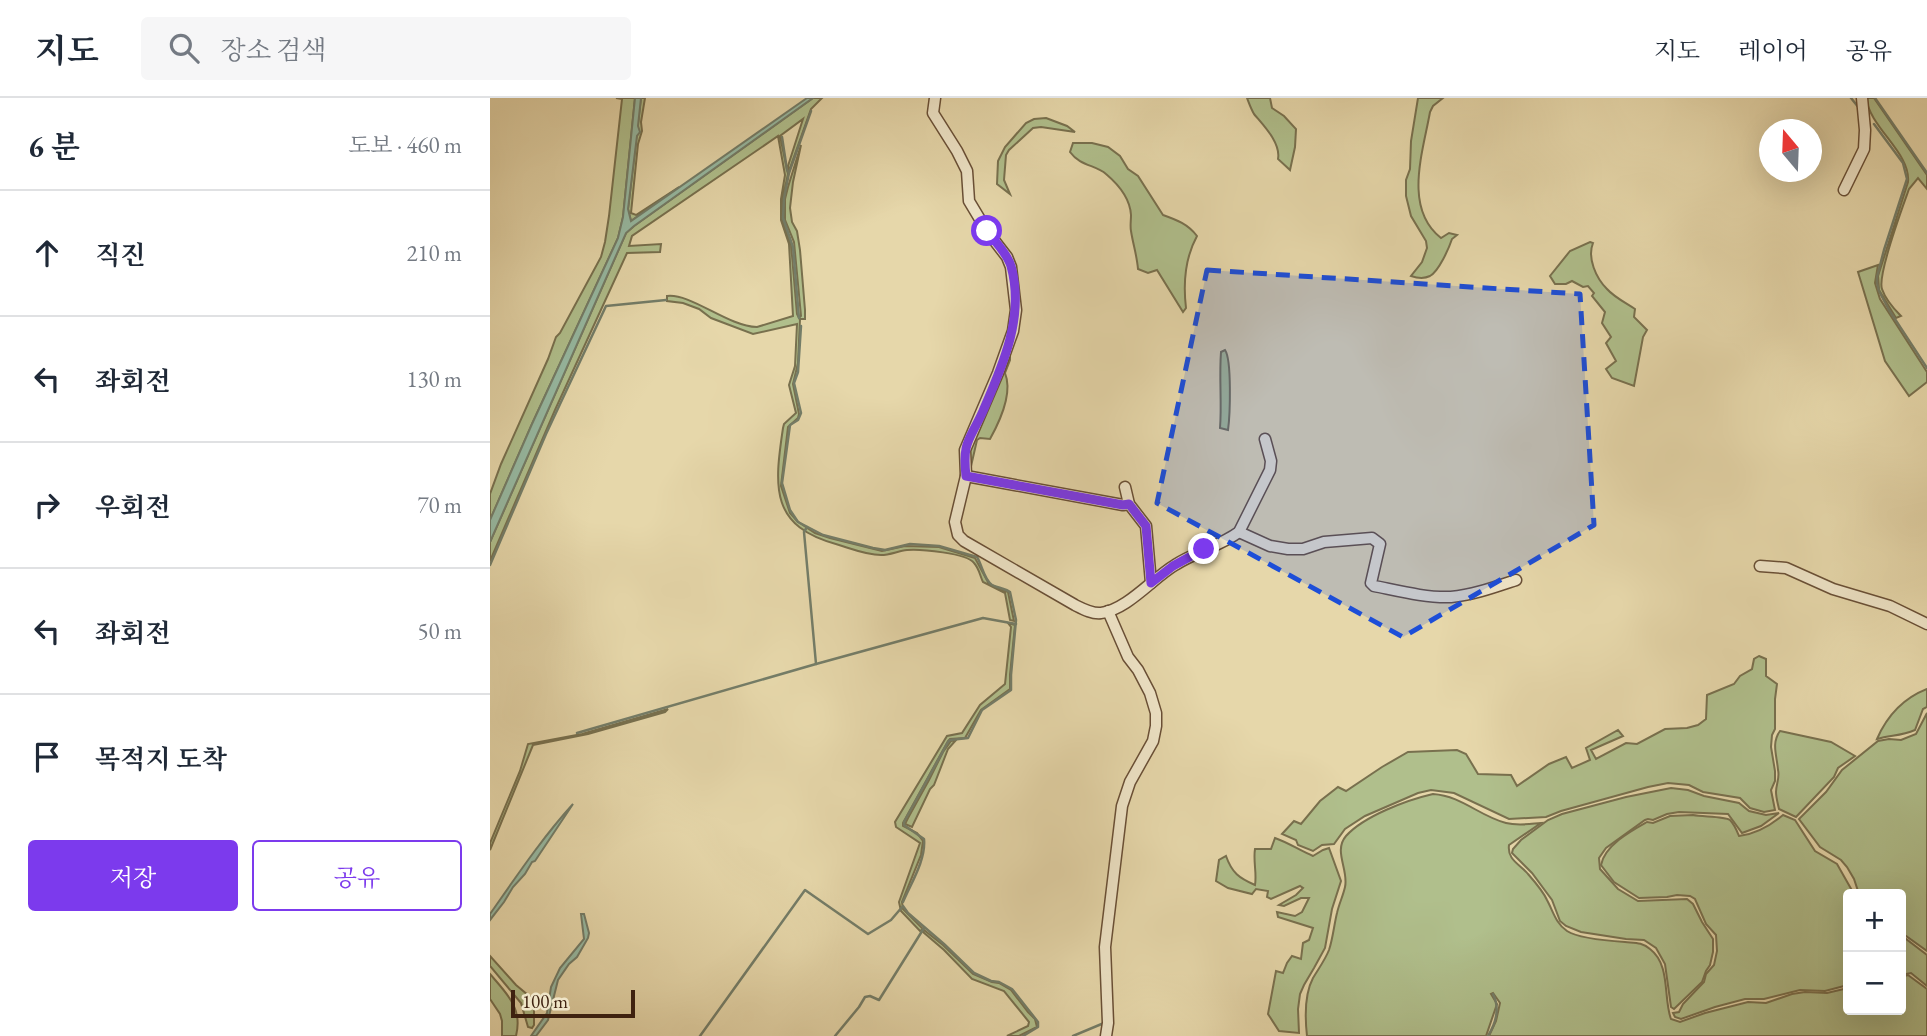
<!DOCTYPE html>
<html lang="ko">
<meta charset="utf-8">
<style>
:root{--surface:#fff;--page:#f6f6f7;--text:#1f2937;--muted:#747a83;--line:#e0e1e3;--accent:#7c3aed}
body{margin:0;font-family:"EB Garamond","Noto Serif KR",serif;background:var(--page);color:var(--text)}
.controls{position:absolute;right:21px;bottom:21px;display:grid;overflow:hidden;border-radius:7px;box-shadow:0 7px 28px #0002}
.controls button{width:63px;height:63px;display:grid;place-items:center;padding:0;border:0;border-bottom:2px solid var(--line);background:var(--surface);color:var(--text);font:35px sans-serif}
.compass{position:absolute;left:1269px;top:21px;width:63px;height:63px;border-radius:50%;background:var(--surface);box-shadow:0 7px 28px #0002;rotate:341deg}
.scale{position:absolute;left:21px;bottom:18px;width:124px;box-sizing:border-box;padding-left:7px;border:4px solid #3f2210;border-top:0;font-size:19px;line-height:24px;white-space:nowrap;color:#3f2210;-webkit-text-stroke:5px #efe5c8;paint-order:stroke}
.stop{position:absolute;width:21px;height:21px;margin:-16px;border:5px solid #7c3aed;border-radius:50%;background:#fff}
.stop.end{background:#7c3aed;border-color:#fff;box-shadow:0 2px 7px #0008}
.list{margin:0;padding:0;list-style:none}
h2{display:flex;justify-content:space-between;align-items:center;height:91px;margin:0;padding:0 28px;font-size:30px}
h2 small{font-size:23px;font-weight:400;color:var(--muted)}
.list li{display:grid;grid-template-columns:46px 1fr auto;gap:21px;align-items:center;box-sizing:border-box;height:126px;padding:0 28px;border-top:2px solid var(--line)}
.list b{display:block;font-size:26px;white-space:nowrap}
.list em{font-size:23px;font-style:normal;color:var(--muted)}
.actions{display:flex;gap:14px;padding:21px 28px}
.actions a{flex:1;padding:16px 0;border:2px solid var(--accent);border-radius:7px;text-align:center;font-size:24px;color:var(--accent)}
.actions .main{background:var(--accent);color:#fff}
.icon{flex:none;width:38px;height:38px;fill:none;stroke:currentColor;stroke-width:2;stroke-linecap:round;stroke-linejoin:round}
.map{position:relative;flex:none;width:1437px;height:938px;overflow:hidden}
header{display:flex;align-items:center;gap:42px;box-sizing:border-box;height:98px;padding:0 35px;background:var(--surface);border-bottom:2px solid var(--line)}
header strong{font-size:33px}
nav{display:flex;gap:38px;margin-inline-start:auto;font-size:24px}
.search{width:490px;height:63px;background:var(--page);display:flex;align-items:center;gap:18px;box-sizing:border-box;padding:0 24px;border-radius:7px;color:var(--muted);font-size:26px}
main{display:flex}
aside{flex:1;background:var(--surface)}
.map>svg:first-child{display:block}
.green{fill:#b0bf8c;stroke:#78704e;stroke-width:2}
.water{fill:#97baa3;stroke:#747d68;stroke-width:2}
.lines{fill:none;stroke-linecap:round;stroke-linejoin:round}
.stream{stroke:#747d68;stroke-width:2.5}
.minor-casing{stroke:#694f36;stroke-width:13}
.minor{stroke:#efe5c8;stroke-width:10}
.route{stroke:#7c3aed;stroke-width:9}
.marked{fill:#1d4ed8;fill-opacity:0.2;stroke:#1d4ed8;stroke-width:5;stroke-dasharray:14 9;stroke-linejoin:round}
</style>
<header>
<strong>지도</strong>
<div class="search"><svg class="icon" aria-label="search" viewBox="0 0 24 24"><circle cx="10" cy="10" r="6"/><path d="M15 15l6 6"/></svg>장소 검색</div>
<nav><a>지도</a><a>레이어</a><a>공유</a></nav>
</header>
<main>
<aside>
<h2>6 분<small>도보 · 460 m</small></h2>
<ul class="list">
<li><svg class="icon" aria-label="ahead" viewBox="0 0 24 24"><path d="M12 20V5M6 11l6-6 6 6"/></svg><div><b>직진</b></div><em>210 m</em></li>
<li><svg class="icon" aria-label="left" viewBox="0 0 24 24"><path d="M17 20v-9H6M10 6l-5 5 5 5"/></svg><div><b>좌회전</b></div><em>130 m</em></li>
<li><svg class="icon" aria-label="right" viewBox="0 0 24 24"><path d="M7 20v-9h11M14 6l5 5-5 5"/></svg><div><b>우회전</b></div><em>70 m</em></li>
<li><svg class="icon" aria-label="left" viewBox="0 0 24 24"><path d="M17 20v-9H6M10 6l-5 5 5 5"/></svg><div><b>좌회전</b></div><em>50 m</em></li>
<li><svg class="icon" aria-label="arrive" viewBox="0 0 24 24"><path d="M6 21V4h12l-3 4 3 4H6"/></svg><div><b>목적지 도착</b></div></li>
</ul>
<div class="actions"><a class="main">저장</a><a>공유</a></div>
</aside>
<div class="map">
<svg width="1437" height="938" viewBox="0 0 1437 938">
<rect width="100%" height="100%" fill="#e6d7aa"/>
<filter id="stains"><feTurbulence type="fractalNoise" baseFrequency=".00286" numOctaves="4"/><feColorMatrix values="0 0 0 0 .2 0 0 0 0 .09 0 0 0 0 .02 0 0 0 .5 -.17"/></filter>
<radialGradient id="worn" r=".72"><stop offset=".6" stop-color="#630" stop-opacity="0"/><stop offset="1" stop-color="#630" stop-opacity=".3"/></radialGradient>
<g class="green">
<path d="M126,0H145L133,119L128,140L42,326L0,422V396L11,366L58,261L66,239L70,235L111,159L115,144L119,118L132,1Z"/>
<path d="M151,0H155L151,24L152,33L148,46L141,115L146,117L189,89L141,123L138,111Z"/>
<path d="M323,0H332L321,11L299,73L298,68L313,21L290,38L298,76L293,99L292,121L301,146L307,216L309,220L311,218L304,144L295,122V101L298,89L311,47L303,84L300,110L302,124L307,133L310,152L315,212V221H310L308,265L303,286L309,316L308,320L298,329L291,388L300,415L307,423L325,435L340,440L392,453L415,448L449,449L485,460L499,486L518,494L524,523L520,522L515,495L493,484C490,478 489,470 484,465C477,455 430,451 417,452C408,453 400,457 391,457C377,457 362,451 349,447C280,429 284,390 293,330L294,326L306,315L299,287L305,268L307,226L263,236L221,220L209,211L193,205L177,203V198C201,195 237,228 267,229L303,218L299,146L291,122V101L295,77L288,38L142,138L139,148L171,146L170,154L137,155L65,312L0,463V444L136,135L144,128Z"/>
<path d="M757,0H780L782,10L794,18L806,31L805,49L800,72L788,61C791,45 774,28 764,16C761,11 759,5 757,0Z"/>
<path d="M928,0H953L943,8L940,14C933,54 913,110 951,140L959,135L967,137L962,141C959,150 949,173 940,178C934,181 927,180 921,178L932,164L937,150L936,143L921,118L916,98V82L920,71L921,43Z"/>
<path d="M1376,0H1384L1437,77V91L1428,80L1419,91C1413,108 1387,177 1392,191C1395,200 1404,211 1411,218L1406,220L1389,192L1388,178L1418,84C1421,55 1380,30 1376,0Z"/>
<path d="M556,20L577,28L585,34L551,29L543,30L519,52L516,57L514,82L520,96L507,86L508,63L515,49L536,25L544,21Z"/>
<path d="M583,45H602L618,49L630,58L638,71L648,78L673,117C687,122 698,126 707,138C695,160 693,185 696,210L693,214L667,172L658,175L648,171C647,158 643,146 641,133C640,128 641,123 641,117C640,100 629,87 616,76C606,67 590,68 580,54Z"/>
<path d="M1100,144L1103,145C1097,160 1106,180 1117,191C1124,199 1136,205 1145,211L1144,219L1157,232L1153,239L1144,288L1122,280L1116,271L1126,263L1116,245L1121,239L1112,225L1115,214L1102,198L1104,195L1098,188L1093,189L1082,183L1076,186H1065L1060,178L1080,153Z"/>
<path d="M1388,167L1385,185L1390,201L1437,274V284L1419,298L1395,263L1368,174Z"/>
<path d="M735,252C742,262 740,318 738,332L730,330C732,305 729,280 731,254Z"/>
<path d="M520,254V262L515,275C523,295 510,323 500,341L490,340L487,342L479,377L477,352Z"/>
<path d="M518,525L525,527L520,577V591L491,612L475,640L460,641L458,643L413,725V728L427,735L433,743L431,757L412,804L413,811L433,831L430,833L411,813L409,804L430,745L406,729L405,724L457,638L472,635L490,607L515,586L521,529Z"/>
<path d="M1269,558L1276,561V578L1287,586L1285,601V631L1282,637L1281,649L1285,673V683L1281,692L1285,712L1274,714L1260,710L1250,700L1213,694L1199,687L1178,685L1158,689L1071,713L1056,719L1019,721L964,695L941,692L928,695L875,718L855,731L844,746L832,747L823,753L808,747L806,742L792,736L804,723L811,726L830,703L848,689L856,693L892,669L918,654L967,652L976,656L988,676L1021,677L1027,688L1059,666L1076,659L1082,670L1100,662L1096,650L1128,632L1133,638L1101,652L1106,661L1136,645L1147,646L1175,631L1197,630L1208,627L1216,621L1217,597L1244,586L1250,578L1262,571L1264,561Z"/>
<path d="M1437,591V609L1433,611L1425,632C1411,638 1401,637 1387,641C1397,618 1414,600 1437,591Z"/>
<path d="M178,611L175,614L98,636L43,647L0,752V745L30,673L38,646L92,636Z"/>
<path d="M1437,615V853L1416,838L1411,837V796H1369L1364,781L1357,769L1351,762L1330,749L1309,721L1336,694L1352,672L1388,643L1399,641L1411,642L1426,636Z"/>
<path d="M1290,633L1341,644L1365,658L1348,670L1344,679L1306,719L1289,711C1288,706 1286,700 1286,694C1286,686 1290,680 1288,672C1287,658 1281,645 1290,633Z"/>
<path d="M466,642L458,651L444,687L440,691L422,729L415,726L418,720L439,682L453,654L461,643Z"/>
<path d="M1181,690L1198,692L1214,698L1249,705L1259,713L1276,717L1289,715L1271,728L1252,735L1238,716L1189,714L1177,716L1163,722L1158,721L1155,722L1116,750L1109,760L1110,771L1128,791L1148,803L1197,801L1203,806L1212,824L1223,841V854L1220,867L1216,873L1212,884L1184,911L1181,909L1175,866L1166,850L1154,842L1136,841L1091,834L1076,828L1070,823L1062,802L1042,775L1022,755L1023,751L1031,742L1058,722L1072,716L1136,699Z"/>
<path d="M943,696C972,698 989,718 1016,725C1028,728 1039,726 1051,725L1019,747C1017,762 1030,766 1038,776C1045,784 1053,793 1057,802C1063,813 1066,826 1077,833C1090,841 1120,843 1135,844C1145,845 1152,844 1160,851C1181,867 1173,900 1181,921L1190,924L1215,915L1258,904L1276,905L1302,896L1315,894L1337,895L1358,890V912H1411V879L1418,877L1437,891V938H999L1006,923L1010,905L1003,895L1001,896L1007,906L996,938H817C815,920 814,897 823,880C829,870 835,862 839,852C843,840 844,827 847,815C849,806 853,798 855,789C859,772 843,753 856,738C874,718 917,702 943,696Z"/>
<path d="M1203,717C1212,719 1234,718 1240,722C1244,726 1247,733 1249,738C1265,736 1281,727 1293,717L1305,722L1325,753L1347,766L1364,796H1358V887L1335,893L1310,892L1274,901H1255L1225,909L1191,921L1185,919L1183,915L1189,914L1193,906L1214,884L1216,876L1224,867L1227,853L1226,837L1216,826L1205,801L1200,798L1187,797L1177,799L1149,800L1124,784L1111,767C1115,747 1141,733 1157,724L1163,725L1180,718Z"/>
<path d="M785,740C799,745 809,752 823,758L833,752L839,750L851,783L842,811L835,850L824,870L814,887L810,896L808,911L809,935L789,933L778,916L786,873L793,875L797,865L802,858L811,861L813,845L819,842L823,830L788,819L787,814L805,818L812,814L819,800H811L794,808L789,807L806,797L813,790L810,788L781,801L777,799L778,793L766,791L762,796L738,790L726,783L729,762L736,758C742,775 749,780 765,787C767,775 763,763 765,751H781Z"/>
<path d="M434,832L453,847L483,876L502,884L509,885L521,892L538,914L545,921L547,929L529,938H517L538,928L539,924L514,893L482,881L454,852L433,834Z"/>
<path d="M1411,840L1416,841L1437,857V888L1421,875L1411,877Z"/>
<path d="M0,858L26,887L44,902V927L42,930L38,929L31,905L0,868Z"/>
<path d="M0,876C17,896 33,910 26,938H12V923L10,916L0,901Z"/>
</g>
<g class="water">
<path d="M145,0H151L148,28L150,34L147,38L138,111L141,123L317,0H323L144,128L136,135L0,444V422L42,326L128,140L133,119Z"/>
<path d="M83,706L45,763L42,764L35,776L23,789L14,804L0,822V816C26,779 52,740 83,706Z"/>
<path d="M91,816H94L99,835L98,840L87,859L79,866L68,882L58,922L46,938H41L57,915L61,889L70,870L94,841Z"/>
</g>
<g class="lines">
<g class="stream">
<path d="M1361,0L1369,10"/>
<path d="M1385,0L1437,75"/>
<path d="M1384,26L1413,65L1417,81L1394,152L1387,179V185L1389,193L1399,212L1437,270"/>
<path d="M292,39L297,72L299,75"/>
<path d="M309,220L303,149L293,120L294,100L299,75L321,13"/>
<path d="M311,228L308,274L304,285L311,315L308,322L300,327L292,385L300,412L308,424L333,437L383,450L395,452L420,446L449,448L487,459C492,467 494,482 502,487C508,490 514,490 520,494L526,522L521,577V592L492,612L478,640L460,642L458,644L414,724V727L434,741C436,762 421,785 413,804"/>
<path d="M317,429L314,434L326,566"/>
<path d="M0,467L56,336L116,208L176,202"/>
<path d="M87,635L326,566L493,520L526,526"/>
<path d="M210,938L315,792L378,836L401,822L413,808L418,815L454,846L484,875L501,883L509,884L522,891L548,924V929L533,938"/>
<path d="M345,938L369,909L375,899L380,898L389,902L434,830"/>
<path d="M583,938L614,925"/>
<path d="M998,938C1006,925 1010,910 1003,896"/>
</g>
<g class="minor-casing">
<g id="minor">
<path d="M445,0L443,15L467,53L477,73L479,103L497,133L517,159L521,169L526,212L523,233L508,275L475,352L476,378L465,424L468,437L474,443L585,507C593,511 602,516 611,515C637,512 663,480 685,467C705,454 730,448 749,434L780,372L781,363L775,341"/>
<path d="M1354,92L1374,51L1375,32L1372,0"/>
<path d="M476,378L633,407L639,406"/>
<path d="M635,389L639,406L656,428L661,485"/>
<path d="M749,434L780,448L798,451H813L834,444L882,440L890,446L881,485L884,488C909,493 936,500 961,499C983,497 1005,489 1026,482"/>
<path d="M1270,468L1296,470L1343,491L1400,508L1437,526"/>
<path d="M616,938L618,925L615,849L632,708L640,684L663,643L666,628V615L660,595L648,572L638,559L618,513"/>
</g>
</g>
<use href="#minor" class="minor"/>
</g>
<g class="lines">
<path class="route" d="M497,133C505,144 517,155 521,168C535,218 513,267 493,313C480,342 472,343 476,378L633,407L639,406L656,428L661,485L683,468L714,451"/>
</g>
<path class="marked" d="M717,172L1090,196L1104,427L913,539L667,405Z"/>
<rect width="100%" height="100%" filter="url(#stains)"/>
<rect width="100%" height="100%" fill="url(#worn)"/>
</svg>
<div class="controls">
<button>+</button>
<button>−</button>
</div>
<svg class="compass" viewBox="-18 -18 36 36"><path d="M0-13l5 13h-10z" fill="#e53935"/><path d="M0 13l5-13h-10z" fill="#747a83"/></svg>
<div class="scale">100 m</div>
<div class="stop" style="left:497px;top:133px"></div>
<div class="stop end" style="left:714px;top:451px"></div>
</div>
</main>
